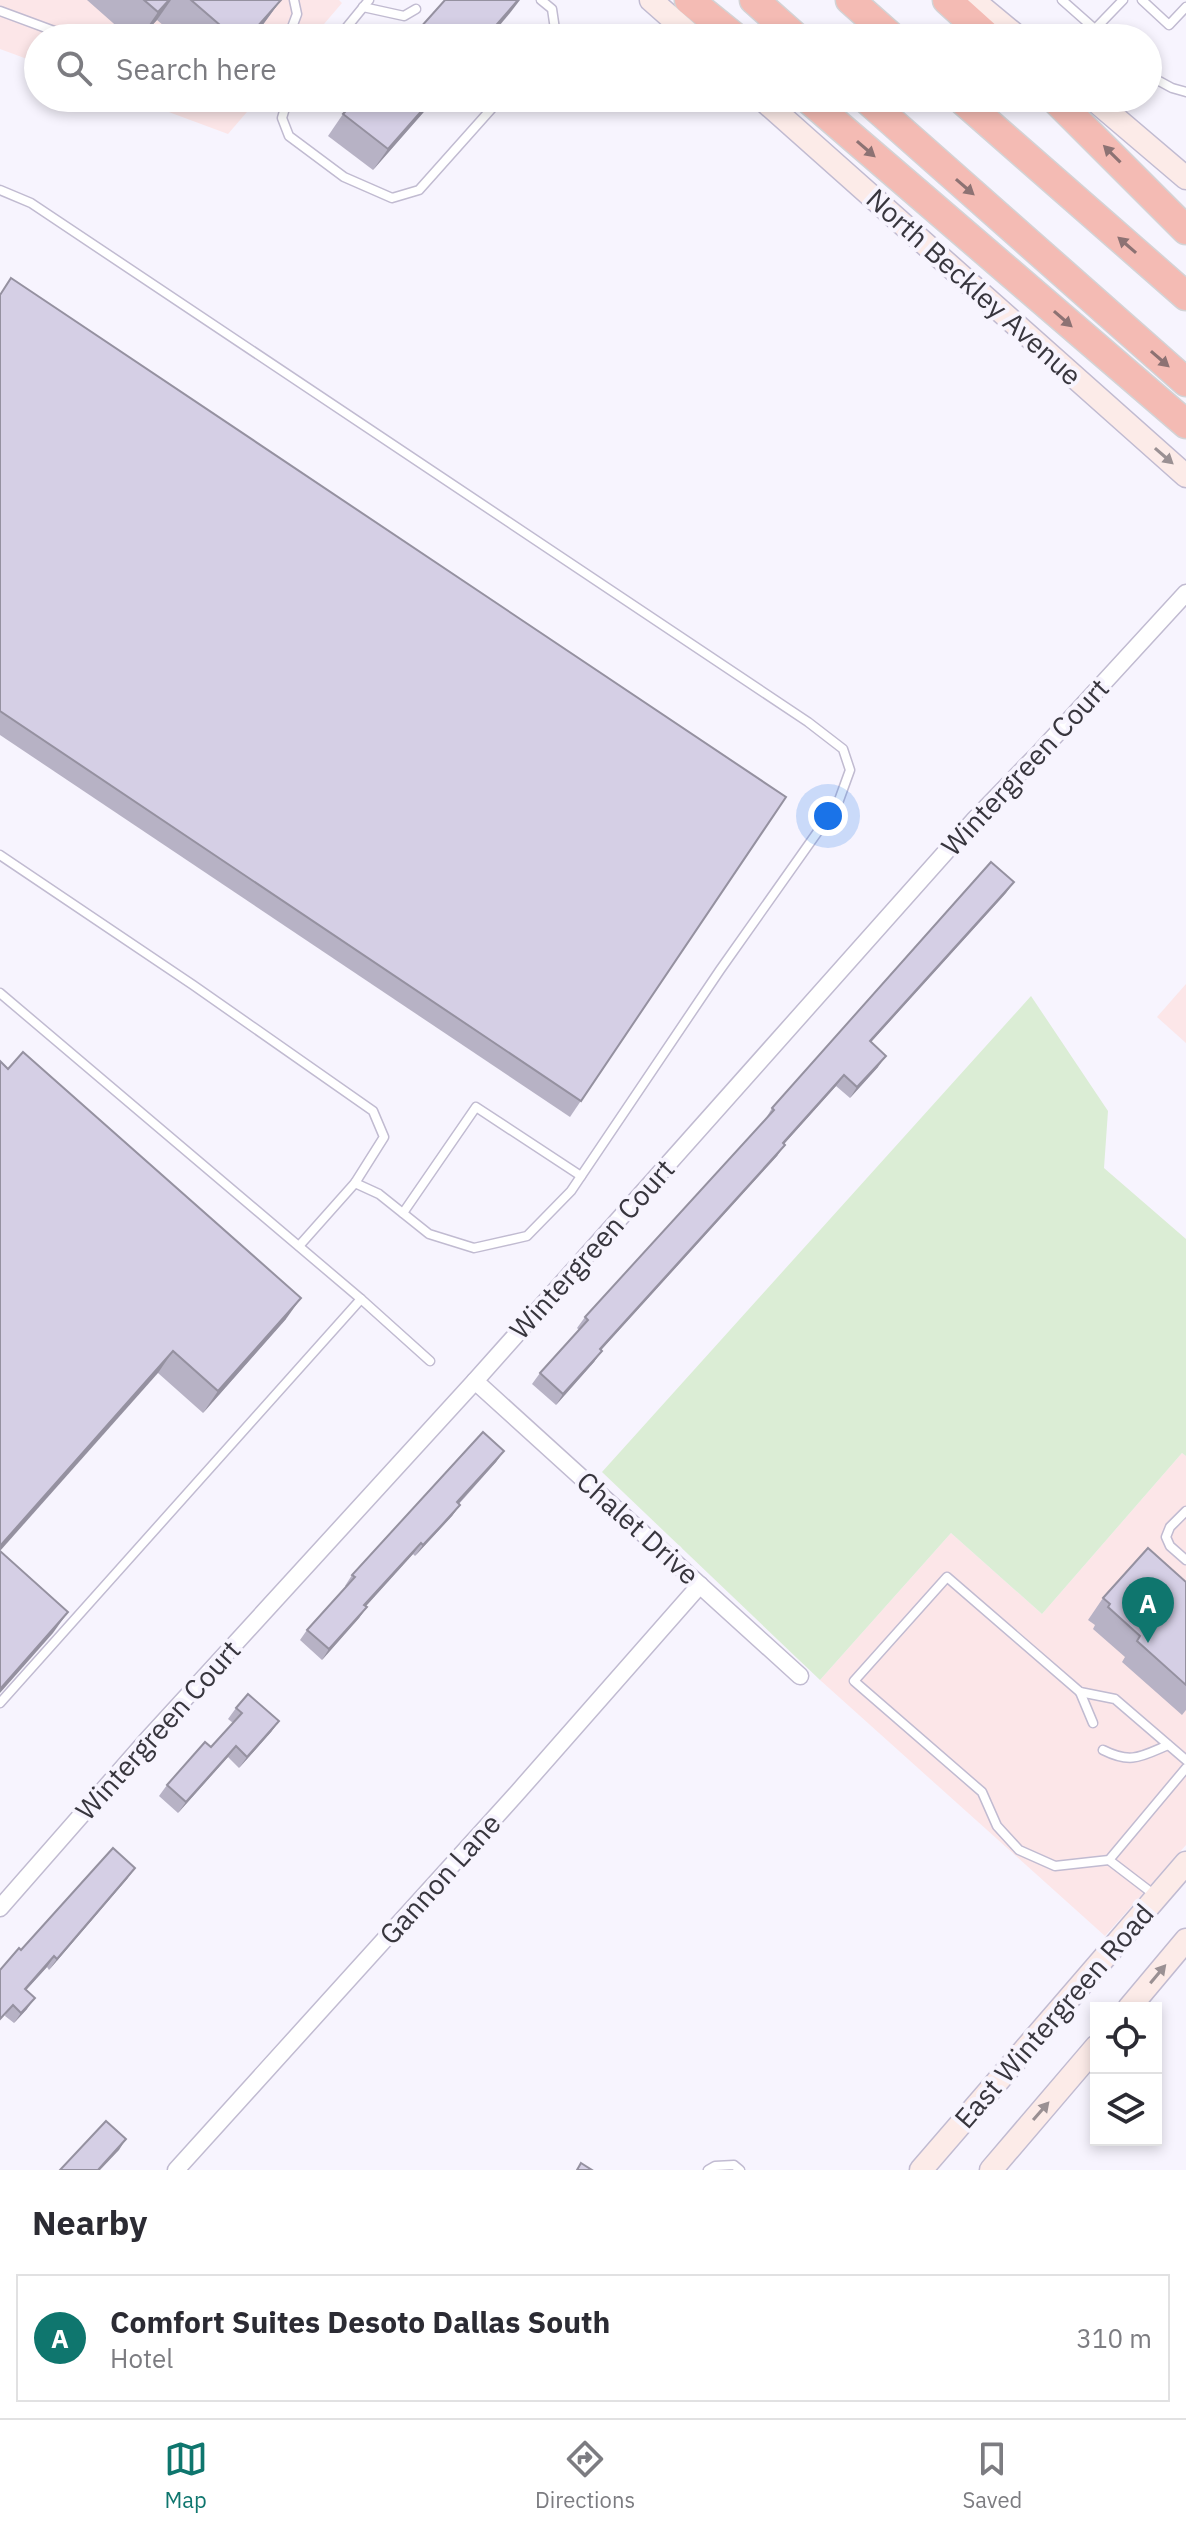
<!DOCTYPE html>
<style>
:root{--surface:#fff;--page:#f7f7f7;--text:#2b2b33;--muted:#7c7c81;--line:#e1e1e2;--accent:#0f766e}
body{margin:0;font-family:"IBM Plex Sans",sans-serif;background:var(--page);color:var(--text)}
.controls{position:absolute;right:24px;bottom:24px;display:grid;overflow:hidden;border-radius:0px;box-shadow:0 4px 12px #0003}
.controls button{width:72px;height:72px;display:grid;place-items:center;padding:0;border:0;border-bottom:2px solid var(--line);background:var(--surface);color:var(--text);font:40px sans-serif}
.you{position:absolute;left:828px;top:816px;width:28px;height:28px;margin:-20px;border:6px solid #fff;border-radius:50%;background:#1a73e8;box-shadow:0 0 0 12px #1a73e833}
.badge{display:grid;place-items:center;width:52px;height:52px;border-radius:50%;background:var(--accent);color:#fff;font-size:26px;font-weight:700}
.pin{position:absolute;translate:-50% -66px;filter:drop-shadow(0 2px 4px #0008)}
.pin::after{content:'';position:absolute;top:42px;width:28px;height:24px;background:inherit;clip-path:polygon(0 0,100% 0,50% 100%)}
.list{margin:0;padding:0;list-style:none}
h2{display:flex;justify-content:space-between;align-items:center;height:104px;margin:0;padding:0 32px;font-size:34px}
h2 small{font-size:26px;font-weight:400;color:var(--muted)}
.list li{display:grid;grid-template-columns:52px 1fr auto;gap:24px;align-items:center;box-sizing:border-box;height:128px;margin:0 16px 16px;padding:0 16px;border:2px solid var(--line);border-radius:0px}
.list b{display:block;font-size:30px;white-space:nowrap}
.list p{margin:0;font-size:26px;white-space:nowrap;color:var(--muted)}
.list em{font-size:26px;font-style:normal;color:var(--muted)}
.icon{flex:none;width:44px;height:44px;fill:none;stroke:currentColor;stroke-width:2;stroke-linecap:round;stroke-linejoin:round}
.map{position:relative;flex:none;width:1186px;height:2170px;overflow:hidden}
.search{position:absolute;background:var(--surface);box-shadow:0 4px 12px #0003;left:24px;right:24px;top:24px;height:88px;display:flex;align-items:center;gap:20px;box-sizing:border-box;padding:0 28px;border-radius:44px;color:var(--muted);font-size:30px}
.sheet{height:248px;background:var(--surface)}
nav{display:flex;justify-content:space-around;align-items:center;box-sizing:border-box;height:112px;border-top:2px solid var(--line);background:var(--surface);font-size:22px;color:var(--muted)}
nav a{display:grid;justify-items:center;gap:4px}
nav .on{color:var(--accent)}
.map>svg:first-child{display:block}
.commercial{fill:#fce6e8}
.green{fill:#dbedd5}
.lines{fill:none;stroke-linecap:round;stroke-linejoin:round}
.service-casing{stroke:#c1bbd1;stroke-width:11}
.minor-casing{stroke:#c1bbd1;stroke-width:19}
.secondary-casing{stroke:#c1bbd1;stroke-width:25}
.motorway-casing{stroke:#d3d3d5;stroke-width:31}
.service{stroke:#fff;stroke-width:8}
.minor{stroke:#fff;stroke-width:16}
.secondary{stroke:#fcebe8;stroke-width:22}
.motorway{stroke:#f4bbb4;stroke-width:28}
.wall{fill:#b7b2c5}
.shaded-wall{fill:#9591a0}
.building{fill:#d5cfe5;stroke:#9591a0;stroke-width:2}
.oneway{fill:#8d7273}
.oneway2{fill:#9a9093}
.labels{text-anchor:middle;stroke-width:8;stroke-linejoin:round;paint-order:stroke}
.street-label{font-size:28px;fill:#38363e;stroke:#f7f4fe}
</style>
<div class="map">
<svg width="1186" height="2170" viewBox="0 0 1186 2170">
<rect width="100%" height="100%" fill="#f7f4fe"/>
<g class="commercial">
<path d="M0,0H339L342,3L312,38H38V63L0,49Z"/>
<path d="M131,98H259L228,134Z"/>
<path d="M1186,984V1043L1157,1017Z"/>
<path d="M1182,1453L1186,1456V1845L1105,1936L820,1680L951,1533L1042,1614Z"/>
</g>
<path class="green" d="M1031,996L1108,1111L1104,1168L1186,1239V1456L1182,1453L1042,1614L951,1533L820,1680L602,1472Z"/>
<g class="lines">
<g class="service-casing">
<g id="service">
<path d="M541,0L552,9L556,36L554,38"/>
<path d="M1062,0L1105,38"/>
<path d="M1142,0L1169,25L1186,7"/>
<path d="M363,7L404,16L416,9"/>
<path d="M0,11L73,38"/>
<path d="M1095,29L1123,0"/>
<path d="M288,38L297,14L294,0"/>
<path d="M338,38L369,0"/>
<path d="M1148,75L1172,88L1186,92"/>
<path d="M288,98L282,118L289,136L344,177L392,198L419,190L501,98"/>
<path d="M0,190L31,203L808,722L843,749L850,770L838,803L720,970L571,1191L527,1236L474,1248L429,1234L379,1194L355,1183"/>
<path d="M0,855L193,985L373,1111L384,1137L355,1183L299,1246"/>
<path d="M0,993L361,1299L430,1361"/>
<path d="M403,1213L476,1107L581,1176"/>
<path d="M1186,1511L1170,1527L1166,1537L1170,1546L1186,1560"/>
<path d="M1080,1692L1093,1723"/>
<path d="M0,1703L361,1299"/>
<path d="M1103,1750C1131,1764 1140,1757 1168,1745"/>
<path d="M1186,1760L1115,1699L1080,1692L947,1577L854,1681L982,1792L997,1826L1019,1850L1055,1866L1109,1860L1186,1768"/>
<path d="M1109,1860L1156,1896"/>
<path d="M708,2170L715,2166L734,2165L740,2170"/>
</g>
</g>
<g class="minor-casing">
<g id="minor">
<path d="M475,1381L800,1676"/>
<path d="M0,1908L148,1739L475,1381L975,819L1041,751L1186,593"/>
<path d="M176,2170L518,1792L700,1585"/>
</g>
</g>
<g class="secondary-casing">
<g id="secondary">
<path d="M651,0L694,38"/>
<path d="M973,0L1019,38"/>
<path d="M761,98L1186,476"/>
<path d="M1092,98L1186,178"/>
<path d="M1129,2008L1186,1940"/>
<path d="M921,2170L1186,1863"/>
<path d="M991,2170L1096,2047"/>
</g>
</g>
<g class="motorway-casing">
<g id="motorway">
<path d="M689,0L736,38"/>
<path d="M754,0L797,38"/>
<path d="M850,0L893,38"/>
<path d="M947,0L989,38"/>
<path d="M807,98L1186,424"/>
<path d="M865,98L1186,382"/>
<path d="M960,98L1186,296"/>
<path d="M1054,98L1186,230"/>
</g>
</g>
<use href="#service" class="service"/>
<use href="#minor" class="minor"/>
<use href="#secondary" class="secondary"/>
<use href="#motorway" class="motorway"/>
</g>
<g class="wall">
<path d="M87,0H281L253,38H178L157,20L141,38H130Z"/>
<path d="M358,98H436L373,170L328,136L343,114Z"/>
<path d="M0,294L786,797L570,1117L0,735Z"/>
<path d="M1006,893L871,1042L878,1067L850,1098L836,1086L784,1144L777,1156L601,1350L594,1362L556,1405L532,1384L540,1373L579,1330L577,1328L585,1317L765,1120L772,1108Z"/>
<path d="M0,1061L286,1319L203,1413L158,1373Z"/>
<path d="M504,1451L496,1462L459,1504L460,1505L452,1516L415,1556L413,1554L366,1606L367,1607L359,1618L322,1660L300,1640L307,1630L346,1587L345,1586L352,1575Z"/>
<path d="M1186,1582V1710L1182,1715L1122,1662L1125,1657L1093,1629L1095,1625L1088,1620L1103,1598Z"/>
<path d="M236,1708L279,1721L271,1732L239,1768L228,1757L178,1813L159,1796L167,1785L211,1747L233,1723L228,1719Z"/>
<path d="M135,1868L127,1879L49,1970L47,1967L26,1990L27,2009L14,2023L5,2016L21,1950Z"/>
</g>
<g class="shaded-wall">
<path d="M169,0H171L157,20L140,38L158,12Z"/>
<path d="M281,0L253,38H247Z"/>
<path d="M518,0H520L510,13L489,38H485Z"/>
<path d="M433,98H436L373,170L388,149Z"/>
<path d="M1014,882L1006,893L862,1052L870,1041Z"/>
<path d="M886,1056L878,1067L850,1098L857,1087Z"/>
<path d="M844,1075L836,1086L775,1154L783,1143Z"/>
<path d="M785,1145L777,1156L592,1360L600,1349Z"/>
<path d="M301,1298L286,1319L203,1413L218,1391Z"/>
<path d="M173,1351L158,1373L0,1551V1546Z"/>
<path d="M602,1351L594,1362L556,1405L563,1394Z"/>
<path d="M504,1451L496,1462L450,1513L457,1502Z"/>
<path d="M460,1505L452,1516L415,1556L423,1545Z"/>
<path d="M421,1543L413,1554L357,1616L364,1605Z"/>
<path d="M367,1607L359,1618L322,1660L329,1649Z"/>
<path d="M68,1612L53,1633L0,1693V1689Z"/>
<path d="M279,1721L271,1732L239,1768L247,1757Z"/>
<path d="M236,1746L228,1757L178,1813L186,1802Z"/>
<path d="M135,1868L127,1879L49,1970L57,1959Z"/>
<path d="M54,1956L47,1967L17,2000L25,1989Z"/>
<path d="M35,1998L27,2009L14,2023L21,2013Z"/>
<path d="M126,2139L119,2150L100,2170H98Z"/>
</g>
<g class="building">
<path d="M144,0H169L158,12Z"/>
<path d="M191,0H281L247,38H235Z"/>
<path d="M445,0H518L485,38H411Z"/>
<path d="M358,98H433L388,149L343,114Z"/>
<path d="M11,278L786,797L581,1101L0,711V295Z"/>
<path d="M991,862L1014,882L870,1041L886,1056L857,1087L844,1075L783,1143L785,1145L600,1349L602,1351L563,1394L540,1373L588,1320L585,1317L774,1110L772,1108Z"/>
<path d="M23,1052L301,1298L218,1391L173,1351L0,1546V1061L8,1069Z"/>
<path d="M483,1432L504,1451L457,1502L460,1505L440,1527L423,1545L421,1543L364,1605L367,1607L329,1649L307,1630L355,1577L352,1575Z"/>
<path d="M1148,1548L1186,1582V1685L1137,1641L1140,1636L1108,1607L1110,1604L1103,1598Z"/>
<path d="M0,1551L68,1612L0,1689Z"/>
<path d="M248,1694L279,1721L247,1757L236,1746L186,1802L167,1785L205,1742L211,1747L242,1713L236,1708Z"/>
<path d="M113,1848L135,1868L57,1959L54,1956L25,1989L35,1998L21,2013L13,2005L0,2019V1970L19,1948L21,1950Z"/>
<path d="M106,2121L126,2139L98,2170H60Z"/>
<path d="M581,2163L592,2170H577Z"/>
</g>
<defs><path id="oneway-solid" d="M-6-.8H1V-3.2L6.5 0L1 3.2V.8H-6Z" transform="scale(2)"/></defs>
<g class="oneway">
<use href="#oneway-solid" transform="translate(866 149) rotate(41)"/>
<use href="#oneway-solid" transform="translate(1112 154) rotate(-135)"/>
<use href="#oneway-solid" transform="translate(965 187) rotate(41)"/>
<use href="#oneway-solid" transform="translate(1127 245) rotate(-139)"/>
<use href="#oneway-solid" transform="translate(1063 319) rotate(41)"/>
<use href="#oneway-solid" transform="translate(1160 359) rotate(41)"/>
</g>
<g class="oneway2">
<use href="#oneway-solid" transform="translate(1164 456) rotate(41)"/>
<use href="#oneway-solid" transform="translate(1158 1974) rotate(-50)"/>
<use href="#oneway-solid" transform="translate(1041 2111) rotate(-49)"/>
</g>
<g class="labels">
<g class="street-label">
<text transform="translate(974 287) rotate(42)" y="10">North Beckley Avenue</text>
<text transform="translate(1025 767) rotate(-47)" y="10">Wintergreen Court</text>
<text transform="translate(592 1249) rotate(-48)" y="10">Wintergreen Court</text>
<text transform="translate(638 1528) rotate(42)" y="10">Chalet Drive</text>
<text transform="translate(158 1730) rotate(-48)" y="10">Wintergreen Court</text>
<text transform="translate(440 1879) rotate(-48)" y="10">Gannon Lane</text>
<text transform="translate(1054 2016) rotate(-49)" y="10">East Wintergreen Road</text>
</g>
</g>
</svg>
<div class="controls">
<button><svg class="icon" aria-label="locate" viewBox="0 0 24 24"><circle cx="12" cy="12" r="6"/><path d="M12 2v4M12 18v4M2 12h4M18 12h4"/></svg></button>
<button><svg class="icon" aria-label="layers" viewBox="0 0 24 24"><path d="M12 4l9 5-9 5-9-5zM3 14l9 5 9-5"/></svg></button>
</div>
<div class="you"></div>
<div class="pin badge" style="left:1148px;top:1643px">A</div>
<div class="search"><svg class="icon" aria-label="search" viewBox="0 0 24 24"><circle cx="10" cy="10" r="6"/><path d="M15 15l6 6"/></svg>Search here</div>
</div>
<section class="sheet">
<h2>Nearby<small></small></h2>
<ul class="list">
<li><span class="badge">A</span><div><b>Comfort Suites Desoto Dallas South</b><p>Hotel</p></div><em>310 m</em></li>
</ul>
</section>
<nav>
<a class="on"><svg class="icon" aria-label="map" viewBox="0 0 24 24"><path d="M3 6l6-2 6 2 6-2v14l-6 2-6-2-6 2zM9 4v14M15 6v14"/></svg>Map</a>
<a><svg class="icon" aria-label="directions" viewBox="0 0 24 24"><path d="M12 3l9 9-9 9-9-9zM9 14v-3h6M13 9l2 2-2 2"/></svg>Directions</a>
<a><svg class="icon" aria-label="saved" viewBox="0 0 24 24"><path d="M7 4h10v16l-5-4-5 4z"/></svg>Saved</a>
</nav>
